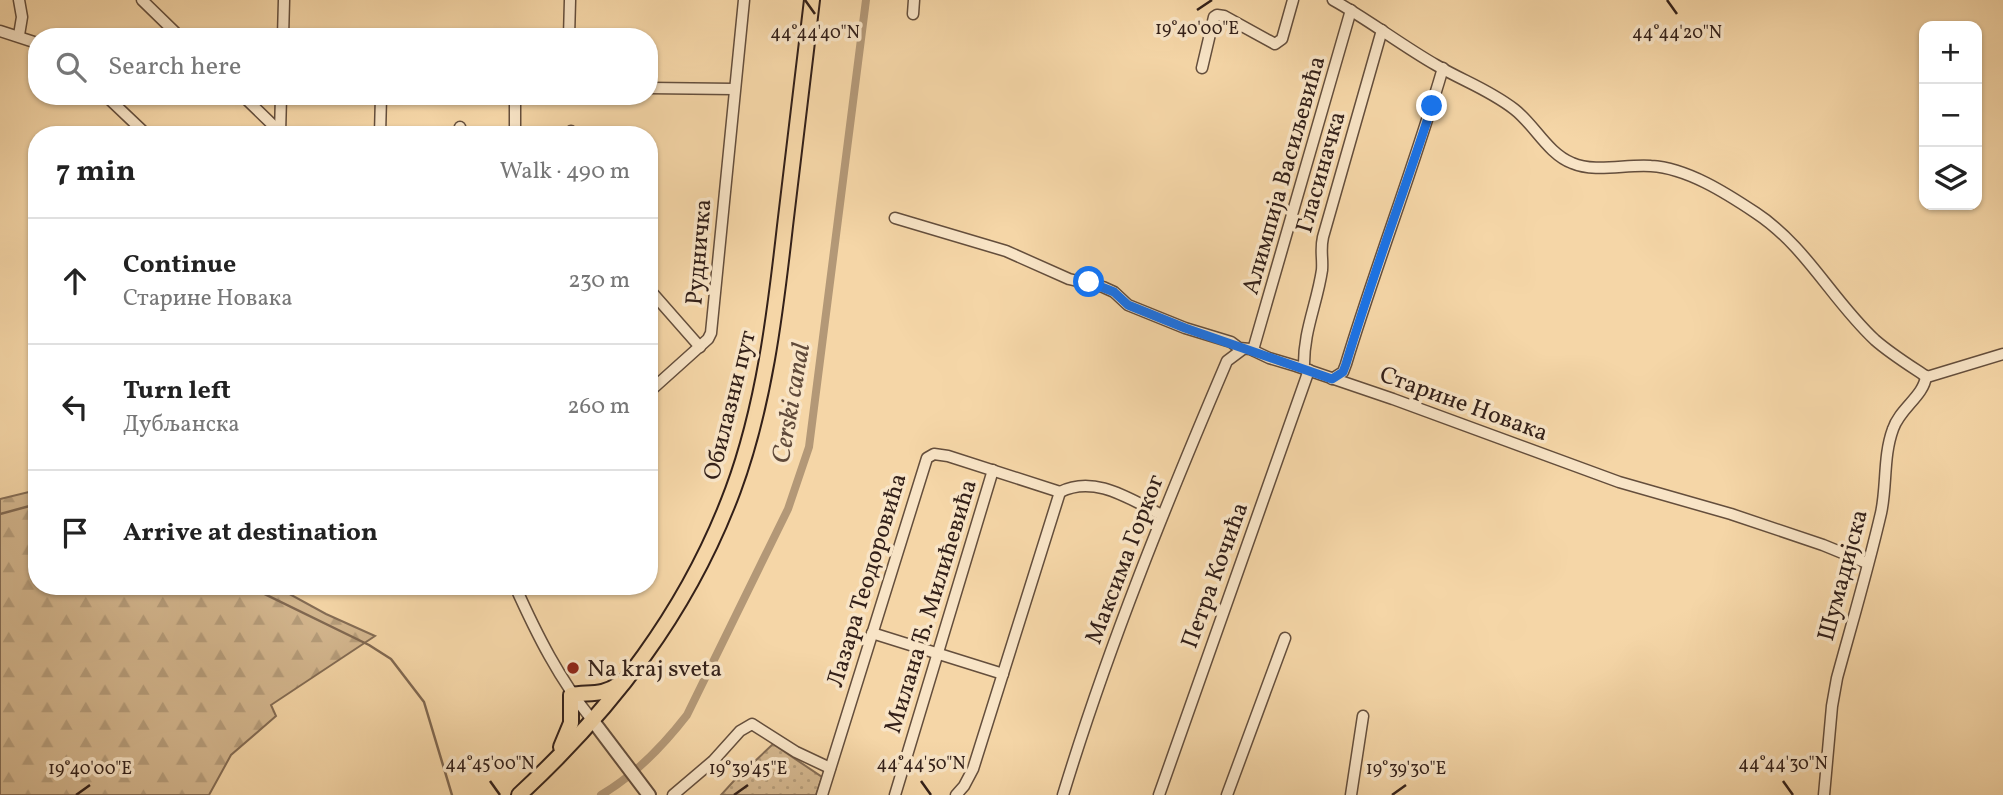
<!DOCTYPE html>
<meta charset="utf-8">
<style>
:root{--surface:#fff;--page:#f6f6f6;--text:#222;--muted:#767676;--line:#e0e0e0}
body{margin:0;font-family:Vollkorn,serif;background:var(--page);color:var(--text)}
.controls{position:absolute;right:21px;top:21px;display:grid;overflow:hidden;border-radius:14px;box-shadow:0 2px 5px #0004}
.controls button{width:63px;height:63px;display:grid;place-items:center;padding:0;border:0;border-bottom:2px solid var(--line);background:var(--surface);color:var(--text);font:35px sans-serif}
.stop{position:absolute;width:21px;height:21px;margin:-16px;border:5px solid #1a73e8;border-radius:50%;background:#fff}
.stop.end{background:#1a73e8;border-color:#fff;box-shadow:0 2px 7px #0008}
.list{margin:0;padding:0;list-style:none}
h2{display:flex;justify-content:space-between;align-items:center;height:91px;margin:0;padding:0 28px;font-size:30px}
h2 small{font-size:23px;font-weight:400;color:var(--muted)}
.list li{display:grid;grid-template-columns:46px 1fr auto;gap:21px;align-items:center;box-sizing:border-box;height:126px;padding:0 28px;border-top:2px solid var(--line)}
.list b{display:block;font-size:26px;white-space:nowrap}
.list p{margin:0;font-size:23px;white-space:nowrap;color:var(--muted)}
.list em{font-size:23px;font-style:normal;color:var(--muted)}
.icon{flex:none;width:38px;height:38px;fill:none;stroke:currentColor;stroke-width:2;stroke-linecap:round;stroke-linejoin:round}
.map{position:relative;flex:none;width:2003px;height:795px;overflow:hidden}
.search{position:absolute;background:var(--surface);box-shadow:0 2px 5px #0004;left:28px;top:28px;width:630px;height:77px;display:flex;align-items:center;gap:18px;box-sizing:border-box;padding:0 24px;border-radius:28px;color:var(--muted);font-size:26px}
.panel{position:absolute;background:var(--surface);box-shadow:0 2px 5px #0004;left:28px;top:126px;width:630px;height:469px;border-radius:28px}
.map>svg:first-child{display:block}
.green{fill:url(#green-dots);stroke:#846c54;stroke-width:2}
.forest{fill:url(#forest-firs);stroke:#846c54;stroke-width:2}
.lines{fill:none;stroke-linecap:round;stroke-linejoin:round}
.stream{stroke:#806851;stroke-width:2.5}
.canal{stroke:#b39877;stroke-width:8}
.minor-casing{stroke:#644e3c;stroke-width:13}
.tertiary-casing{stroke:#644e3c;stroke-width:16}
.primary-casing{stroke:#332019;stroke-width:18}
.minor{stroke:#f8e4c6;stroke-width:10}
.tertiary{stroke:#f8e4c6;stroke-width:12}
.primary{stroke:#f5d6a7;stroke-width:14}
.route{stroke:#1a73e8;stroke-width:9}
.ticks{fill:none;stroke:#332019;stroke-width:2.5}
.poi-dot{fill:#8f2418;stroke:#f8e4c6;stroke-width:2.5}
.labels{text-anchor:middle;stroke-width:7;stroke-linejoin:round;paint-order:stroke}
.street-label{font-size:24px;fill:#332019;stroke:#f8e4c6}
.poi-label{font-size:24px;fill:#332019;stroke:#f8e4c6;text-anchor:start}
.water-label{font-size:26px;font-style:italic;fill:#604a3a;stroke:#f8e4c6}
.ticks-label{font-size:18px;text-anchor:middle;fill:#332019;stroke:#f8e4c6;stroke-width:7;stroke-linejoin:round;paint-order:stroke}
</style>
<div class="map">
<svg width="2003" height="795" viewBox="0 0 2003 795">
<defs>
<pattern id="green-dots" width="8" height="8" patternUnits="userSpaceOnUse" patternTransform="scale(1.75)"><rect width="8" height="8" fill="#d4b78f"/><path d="M2 2h.1M6 6h.1" fill="none" stroke="#b69d7b" stroke-width="1.8" stroke-linecap="round"/></pattern>
<pattern id="forest-firs" width="22" height="20" patternUnits="userSpaceOnUse" patternTransform="scale(1.75)"><rect width="22" height="20" fill="#d4b78f"/><path d="M5 1l3.5 6h-7zM16 11l3.5 6h-7z" fill="#b69d7b"/></pattern>
</defs>
<rect width="100%" height="100%" fill="#f5d6a7"/>
<filter id="stains"><feTurbulence type="fractalNoise" baseFrequency=".00286" numOctaves="4"/><feColorMatrix values="0 0 0 0 .2 0 0 0 0 .09 0 0 0 0 .02 0 0 0 .5 -.17"/></filter>
<radialGradient id="worn" r=".72"><stop offset=".6" stop-color="#630" stop-opacity="0"/><stop offset="1" stop-color="#630" stop-opacity=".3"/></radialGradient>
<path class="green" d="M773,744L822,777L816,795H721L751,762L753,763Z"/>
<path class="forest" d="M37,490V586H275L326,614L375,636L271,705L276,716L231,755L209,795H0V499Z"/>
<g class="lines">
<g class="stream">
<path d="M0,514L37,504"/>
<path d="M248,586L369,645L391,659L424,702L452,795"/>
</g>
<path class="canal" d="M601,795C635,775 663,746 687,715L788,509L809,447L866,0"/>
<g class="minor-casing">
<g id="minor">
<path d="M19,0L22,17L19,35"/>
<path d="M142,0L180,37"/>
<path d="M1333,0C1369,20 1401,45 1436,65C1463,81 1488,89 1514,109C1534,124 1548,154 1572,163C1595,173 1626,164 1651,166C1687,168 1726,193 1756,213C1806,246 1832,300 1875,340C1891,354 1909,365 1927,377L2003,354"/>
<path d="M913,14L914,0"/>
<path d="M0,31L37,43"/>
<path d="M283,37L284,0"/>
<path d="M569,37L570,0"/>
<path d="M1202,68L1214,17L1217,15L1224,16L1275,44L1282,39L1293,0"/>
<path d="M649,88L734,89"/>
<path d="M106,96L147,135"/>
<path d="M243,96L280,132"/>
<path d="M460,127V135"/>
<path d="M280,134L281,96"/>
<path d="M380,135L381,96"/>
<path d="M515,135V96"/>
<path d="M571,135V131"/>
<path d="M895,218L1006,251L1069,279L1103,287L1114,292L1128,305L1185,328L1231,342L1239,348L1250,349L1269,358L1296,366L1393,399L1619,482L1731,514L1823,545L1867,563"/>
<path d="M649,289L700,347"/>
<path d="M1253,350L1351,10"/>
<path d="M1304,368C1303,332 1317,304 1322,270C1323,258 1320,250 1323,237L1382,30"/>
<path d="M1332,379L1343,372L1346,364C1376,265 1414,168 1443,68"/>
<path d="M649,392L708,339L711,333L744,0"/>
<path d="M1060,492C1095,474 1131,500 1162,515"/>
<path d="M515,586C537,635 559,679 593,721"/>
<path d="M872,633L1003,674"/>
<path d="M673,795L713,761L740,731L752,724L796,752L830,768"/>
<path d="M822,795L927,458L934,454L948,456L1060,492"/>
<path d="M895,795L993,470"/>
<path d="M956,795L964,786L973,769L1060,492"/>
<path d="M1063,795C1108,647 1166,504 1227,361L1243,349"/>
<path d="M1159,795L1309,370"/>
<path d="M1227,795L1285,638"/>
<path d="M1351,795L1363,716"/>
<path d="M1824,795L1832,706L1837,678C1852,623 1868,569 1881,513C1887,486 1883,456 1893,429C1900,408 1924,396 1926,376"/>
</g>
</g>
<g class="tertiary-casing">
<path id="tertiary" d="M593,721L649,795"/>
</g>
<g class="primary-casing">
<g id="primary">
<path d="M561,747L571,723V695C589,692 603,696 619,684"/>
<path d="M519,795C613,708 688,611 733,490C764,406 775,315 785,226C794,151 803,75 812,0"/>
</g>
</g>
<use href="#minor" class="minor"/>
<use href="#tertiary" class="tertiary"/>
<use href="#primary" class="primary"/>
</g>
<g class="lines">
<path class="route" d="M1089,282L1114,292L1128,305L1185,328L1332,379L1343,372L1346,364C1372,277 1404,192 1432,106"/>
</g>
<path class="ticks" d="M805,0L815,14M1667,0L1677,14M1197,10L1212,0M490,781L500,795M921,781L931,795M1783,781L1793,795M76,795L90,785M734,795L748,785M1392,795L1406,785"/>
<circle class="poi-dot" cx="573" cy="668" r="7"/>
<g class="labels">
<g class="street-label">
<text transform="translate(1320 172) rotate(-74)" y="8">Гласиначка</text>
<text transform="translate(1283 175) rotate(-74)" y="8">Алимпија Васиљевића</text>
<text transform="translate(698 252) rotate(-85)" y="8">Рудничка</text>
<text transform="translate(1464 403) rotate(20)" y="8">Старине Новака</text>
<text transform="translate(729 405) rotate(-76)" y="8">Обилазни пут</text>
<text transform="translate(1124 559) rotate(-69)" y="8">Максима Горког</text>
<text transform="translate(1214 575) rotate(-70)" y="8">Петра Кочића</text>
<text transform="translate(1842 575) rotate(-75)" y="8">Шумадијска</text>
<text transform="translate(866 580) rotate(-73)" y="8">Лазара Теодоровића</text>
<text transform="translate(930 606) rotate(-73)" y="8">Милана Ђ. Милићевића</text>
</g>
<g class="poi-label">
<text x="587" y="676">Na kraj sveta</text>
</g>
<g class="water-label">
<text transform="translate(790 403) rotate(-80)" y="9">Cerski canal</text>
</g>
</g>
<g class="ticks-label">
<text x="1197" y="34">19°40'00"E</text>
<text x="815" y="38">44°44'40"N</text>
<text x="1677" y="38">44°44'20"N</text>
<text x="490" y="769">44°45'00"N</text>
<text x="921" y="769">44°44'50"N</text>
<text x="1783" y="769">44°44'30"N</text>
<text x="90" y="774">19°40'00"E</text>
<text x="748" y="774">19°39'45"E</text>
<text x="1406" y="774">19°39'30"E</text>
</g>
<rect width="100%" height="100%" filter="url(#stains)"/>
<rect width="100%" height="100%" fill="url(#worn)"/>
</svg>
<div class="controls">
<button>+</button>
<button>−</button>
<button><svg class="icon" aria-label="layers" viewBox="0 0 24 24"><path d="M12 4l9 5-9 5-9-5zM3 14l9 5 9-5"/></svg></button>
</div>
<div class="stop" style="left:1089px;top:282px"></div>
<div class="stop end" style="left:1432px;top:106px"></div>
<div class="search"><svg class="icon" aria-label="search" viewBox="0 0 24 24"><circle cx="10" cy="10" r="6"/><path d="M15 15l6 6"/></svg>Search here</div>
<section class="panel">
<h2>7 min<small>Walk · 490 m</small></h2>
<ul class="list">
<li><svg class="icon" aria-label="ahead" viewBox="0 0 24 24"><path d="M12 20V5M6 11l6-6 6 6"/></svg><div><b>Continue</b><p>Старине Новака</p></div><em>230 m</em></li>
<li><svg class="icon" aria-label="left" viewBox="0 0 24 24"><path d="M17 20v-9H6M10 6l-5 5 5 5"/></svg><div><b>Turn left</b><p>Дубљанска</p></div><em>260 m</em></li>
<li><svg class="icon" aria-label="arrive" viewBox="0 0 24 24"><path d="M6 21V4h12l-3 4 3 4H6"/></svg><div><b>Arrive at destination</b></div></li>
</ul>
</section>
</div>
